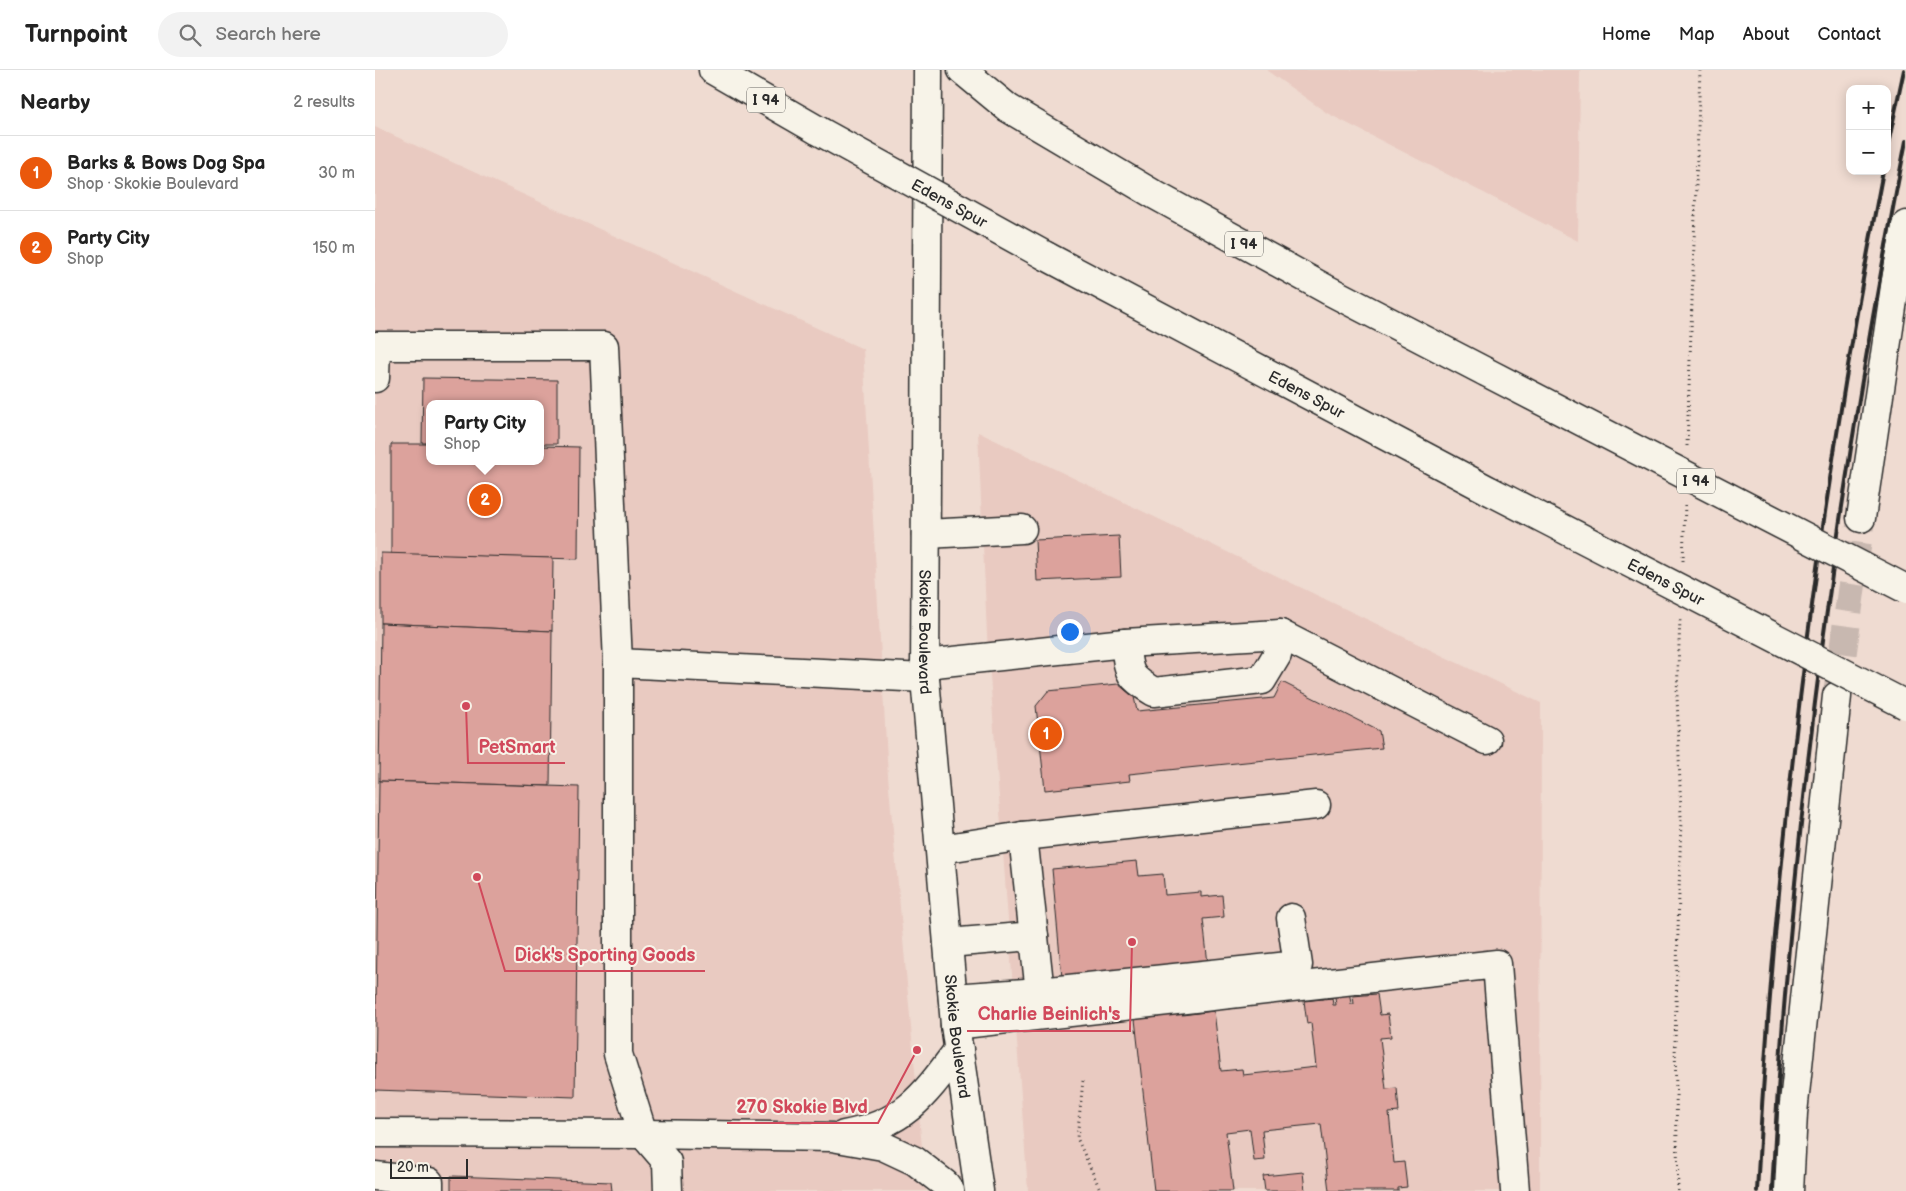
<!DOCTYPE html>
<meta charset="utf-8">
<style>
:root{--surface:#fff;--page:#f2f2f2;--text:#222;--muted:#767676;--line:#e0e0e0;--accent:#ea580c}
body{margin:0;font-family:"Balsamiq Sans",sans-serif;background:var(--page);color:var(--text)}
.controls{position:absolute;right:15px;top:15px;display:grid;overflow:hidden;border-radius:10px;box-shadow:0 2px 12px #0003}
.controls button{width:45px;height:45px;display:grid;place-items:center;padding:0;border:0;border-bottom:1px solid var(--line);background:var(--surface);color:var(--text);font:25px sans-serif}
.scale{position:absolute;left:15px;bottom:12px;width:78px;box-sizing:border-box;padding-left:5px;border:2px solid #2b2b2b;border-top:0;font-size:14px;line-height:18px;white-space:nowrap;color:#2b2b2b;-webkit-text-stroke:4px #f7f3e8;paint-order:stroke}
.you{position:absolute;left:694px;top:561px;width:18px;height:18px;margin:-12px;border:4px solid #fff;border-radius:50%;background:#1a73e8;box-shadow:0 0 0 8px #1a73e833}
.badge{display:grid;place-items:center;width:32px;height:32px;border-radius:50%;background:var(--accent);color:#fff;font-size:16px;font-weight:700}
.pin{position:absolute;translate:-50% -50%;border:2px solid #fff;box-shadow:0 1px 5px #0006}
.popup{position:absolute;left:51px;top:330px;width:118px;height:65px;box-sizing:border-box;display:grid;place-content:center;border-radius:10px;background:var(--surface);filter:drop-shadow(0 1px 4px #0005);font-size:16px;white-space:nowrap;color:var(--muted)}
.popup b{font-size:19px;color:var(--text)}
.popup::after{content:'';position:absolute;left:50%;top:100%;margin-left:-10px;border:10px solid transparent;border-top-color:var(--surface)}
.list{margin:0;padding:0;list-style:none}
h2{display:flex;justify-content:space-between;align-items:center;height:65px;margin:0;padding:0 20px;font-size:21px}
h2 small{font-size:16px;font-weight:400;color:var(--muted)}
.list li{display:grid;grid-template-columns:32px 1fr auto;gap:15px;align-items:center;box-sizing:border-box;height:75px;padding:0 20px;border-top:1px solid var(--line)}
.list b{display:block;font-size:19px;white-space:nowrap}
.list p{margin:0;font-size:16px;white-space:nowrap;color:var(--muted)}
.list em{font-size:16px;font-style:normal;color:var(--muted)}
.icon{flex:none;width:28px;height:28px;fill:none;stroke:currentColor;stroke-width:2;stroke-linecap:round;stroke-linejoin:round}
.map{position:relative;flex:none;width:1531px;height:1121px;overflow:hidden}
header{display:flex;align-items:center;gap:30px;box-sizing:border-box;height:70px;padding:0 25px;background:var(--surface);border-bottom:1px solid var(--line)}
header strong{font-size:24px}
nav{display:flex;gap:28px;margin-inline-start:auto;font-size:18px}
.search{width:350px;height:45px;background:var(--page);display:flex;align-items:center;gap:12px;box-sizing:border-box;padding:0 18px;border-radius:28px;color:var(--muted);font-size:19px}
main{display:flex}
aside{flex:1;background:var(--surface)}
.map>svg:first-child{display:block}
.built{fill:#e9cac1;fill-rule:evenodd}
.building{fill:#dca29c;stroke:#2b2b2b}
.lines{fill:none;stroke-linecap:round;stroke-linejoin:round}
.minor-tunnel{stroke:#c8b8b0;stroke-width:28;stroke-dasharray:28 14;stroke-linecap:butt}
.minor-casing{stroke:#2b2b2b;stroke-width:31}
.major-casing{stroke:#2b2b2b;stroke-width:31}
.highway-casing{stroke:#2b2b2b;stroke-width:31}
.path{stroke:#2b2b2b;stroke-width:3;stroke-dasharray:1 4;stroke-linecap:butt}
.minor{stroke:#f7f3e8;stroke-width:28}
.major{stroke:#f7f3e8;stroke-width:28}
.highway{stroke:#f7f3e8;stroke-width:28}
.rail{stroke:#2b2b2b;stroke-width:4}
.highway-bridge-casing{stroke:#2b2b2b;stroke-width:31;stroke-linecap:butt}
.highway-bridge{stroke:#f7f3e8;stroke-width:28}
.labels{text-anchor:middle;stroke-width:4;stroke-linejoin:round;paint-order:stroke}
.shield{fill:#f7f3e8;stroke:#686764;stroke-width:1}
.shield-label{font-size:15px;font-weight:bold;fill:#2b2b2b}
.street-label{font-size:16px;fill:#2b2b2b;stroke:#f7f3e8}
.leader{fill:none;stroke:#d1495b;stroke-width:2}
.callout-dot{fill:#d1495b;stroke:#f7f3e8;stroke-width:2}
.callout-label{font-size:18px;text-anchor:middle;font-weight:bold;fill:#d1495b;stroke:#f7f3e8;stroke-width:4;stroke-linejoin:round;paint-order:stroke}
</style>
<header>
<strong>Turnpoint</strong>
<div class="search"><svg class="icon" aria-label="search" viewBox="0 0 24 24"><circle cx="10" cy="10" r="6"/><path d="M15 15l6 6"/></svg>Search here</div>
<nav><a>Home</a><a>Map</a><a>About</a><a>Contact</a></nav>
</header>
<main>
<aside>
<h2>Nearby<small>2 results</small></h2>
<ul class="list">
<li><span class="badge">1</span><div><b>Barks &amp; Bows Dog Spa</b><p>Shop · Skokie Boulevard</p></div><em>30 m</em></li>
<li><span class="badge">2</span><div><b>Party City</b><p>Shop</p></div><em>150 m</em></li>
</ul>
</aside>
<div class="map">
<svg width="1531" height="1121" viewBox="0 0 1531 1121">
<rect width="100%" height="100%" fill="#efdbd1"/>
<filter id="ink" filterUnits="userSpaceOnUse"><feTurbulence type="fractalNoise" baseFrequency=".02" numOctaves="2"/><feDisplacementMap in="SourceGraphic" scale="10" xChannelSelector="R" yChannelSelector="G"/><feConvolveMatrix kernelMatrix="1 2 1 2 8 2 1 2 1" color-interpolation-filters="sRGB"/></filter>
<g filter="url(#ink)">
<g class="built">
<path d="M891,0H1205L1203,171L952,43Z"/>
<path d="M0,57L488,279L513,706L551,1121H0ZM55,334H165V391H55Z"/>
<path d="M603,362L1166,633L1165,1121H653L612,565Z"/>
</g>
<g class="building">
<path d="M48,308L182,310V374H165V334H55V373H47Z"/>
<path d="M16,374H55V391H165V376L204,377L203,489L16,484Z"/>
<path d="M744,466L746,507L662,511L660,470Z"/>
<path d="M6,483L178,488L177,561L6,553Z"/>
<path d="M6,553L177,561L175,716L4,711Z"/>
<path d="M907,612L1004,661L1007,678L754,704L755,711L670,720L661,636L673,621L743,614L759,627L762,641L899,628Z"/>
<path d="M4,711L204,717L200,1027L0,1020Z"/>
<path d="M762,791L764,806L788,804L790,825L826,822V827L847,825L849,847L828,849L833,894L687,908L677,799Z"/>
<path d="M974,920L976,934H979L978,926L1002,924L1005,945L1013,944L1016,967L1005,968L1011,1019L1022,1018L1024,1042L1014,1043L1019,1093L1029,1092L1032,1117L1023,1118V1121H954L946,1054L887,1060L890,1090L879,1091L875,1059L851,1062L858,1121H779L760,949L784,947L783,937L806,934L807,945L839,941L846,1001L867,999L868,1005L941,997L936,953L932,954L929,931L957,928L958,935H961L959,921Z"/>
<path d="M928,1102L930,1121H890L888,1106Z"/>
<path d="M76,1106L236,1112L237,1121H76Z"/>
</g>
<g class="lines">
<path class="minor-tunnel" d="M1462,625L1486,448"/>
<g class="minor-casing">
<g id="minor">
<path d="M0,308L1,276H229L243,593V984L268,1064L0,1063"/>
<path d="M1486,448L1522,203L1531,155"/>
<path d="M551,464L647,459"/>
<path d="M750,573L905,564"/>
<path d="M243,593L550,608"/>
<path d="M550,594L750,573C754,603 752,606 779,622L887,610L902,585L905,564L1112,670"/>
<path d="M648,766L667,941"/>
<path d="M566,779L648,766L941,735"/>
<path d="M573,873L659,866"/>
<path d="M578,928L665,922L923,895L916,848"/>
<path d="M580,955L1122,894L1140,1121"/>
<path d="M268,1064L457,1067L508,1076L540,1091L570,1114L575,1121"/>
<path d="M268,1064L292,1092L293,1121"/>
<path d="M469,1065C530,1054 549,1026 584,979"/>
<path d="M0,1106L54,1112V1121"/>
<path d="M1414,1121L1418,1043L1462,626"/>
</g>
</g>
<g class="major-casing">
<g id="major">
<path id="s1" d="M553,0L550,608L580,955L604,1121"/>
</g>
</g>
<g class="highway-casing">
<g id="highway">
<path d="M338,0L444,61"/>
<path d="M587,0L633,38L780,125L953,220L1111,302"/>
<path id="s2" d="M671,186L1115,421"/>
</g>
</g>
<g class="path">
<path d="M1312,376L1325,0"/>
<path d="M1308,491L1310,434"/>
<path d="M708,1011L702,1068L724,1117L723,1121"/>
<path d="M1303,1121L1300,973L1306,748L1302,624L1305,549"/>
</g>
<use href="#minor" class="minor"/>
<use href="#major" class="major"/>
<use href="#highway" class="highway"/>
<g class="rail">
<path d="M1512,79L1529,0"/>
<path d="M1382,1121C1400,778 1443,438 1508,101"/>
<path d="M1397,1121C1415,768 1462,418 1531,71"/>
</g>
<g class="highway-bridge-casing">
<g id="highway-bridge">
<path id="s3" d="M444,61L671,186"/>
<path d="M1111,302L1531,519"/>
<path id="s4" d="M1115,421L1531,635"/>
</g>
</g>
<use href="#highway-bridge" class="highway-bridge"/>
</g>
</g>
<g class="labels">
<g class="shield">
<rect x="372" y="17.5" width="38" height="25" rx="4"/>
<rect x="850" y="161.5" width="38" height="25" rx="4"/>
<rect x="1302" y="398.5" width="38" height="25" rx="4"/>
</g>
<g class="shield-label">
<text x="391" y="35">I 94</text>
<text x="869" y="179">I 94</text>
<text x="1321" y="416">I 94</text>
</g>
<g class="street-label">
<text dy="6" stroke="none"><textPath href="#s3" startOffset="149">Edens Spur</textPath></text>
<text dy="6" stroke="none"><textPath href="#s2" startOffset="295">Edens Spur</textPath></text>
<text dy="6" stroke="none"><textPath href="#s4" startOffset="198">Edens Spur</textPath></text>
<text dy="6" stroke="none"><textPath href="#s1" startOffset="562">Skokie Boulevard</textPath></text>
<text dy="6" stroke="none"><textPath href="#s1" startOffset="968">Skokie Boulevard</textPath></text>
</g>
</g>
<path class="leader" d="M91 636L93 693H190M102 807L130 901H330M757 872L755 961H592M542 980L503 1053H352"/>
<g class="callout-dot">
<circle cx="91" cy="636" r="5"/>
<circle cx="102" cy="807" r="5"/>
<circle cx="757" cy="872" r="5"/>
<circle cx="542" cy="980" r="5"/>
</g>
<g class="callout-label">
<text x="142" y="683">PetSmart</text>
<text x="230" y="891">Dick's Sporting Goods</text>
<text x="674" y="950">Charlie Beinlich's</text>
<text x="427" y="1043">270 Skokie Blvd</text>
</g>
</svg>
<div class="controls">
<button>+</button>
<button>−</button>
</div>
<div class="scale">20 m</div>
<div class="you"></div>
<div class="pin badge" style="left:671px;top:664px">1</div>
<div class="pin badge" style="left:110px;top:430px">2</div>
<div class="popup"><b>Party City</b>Shop</div>
</div>
</main>
